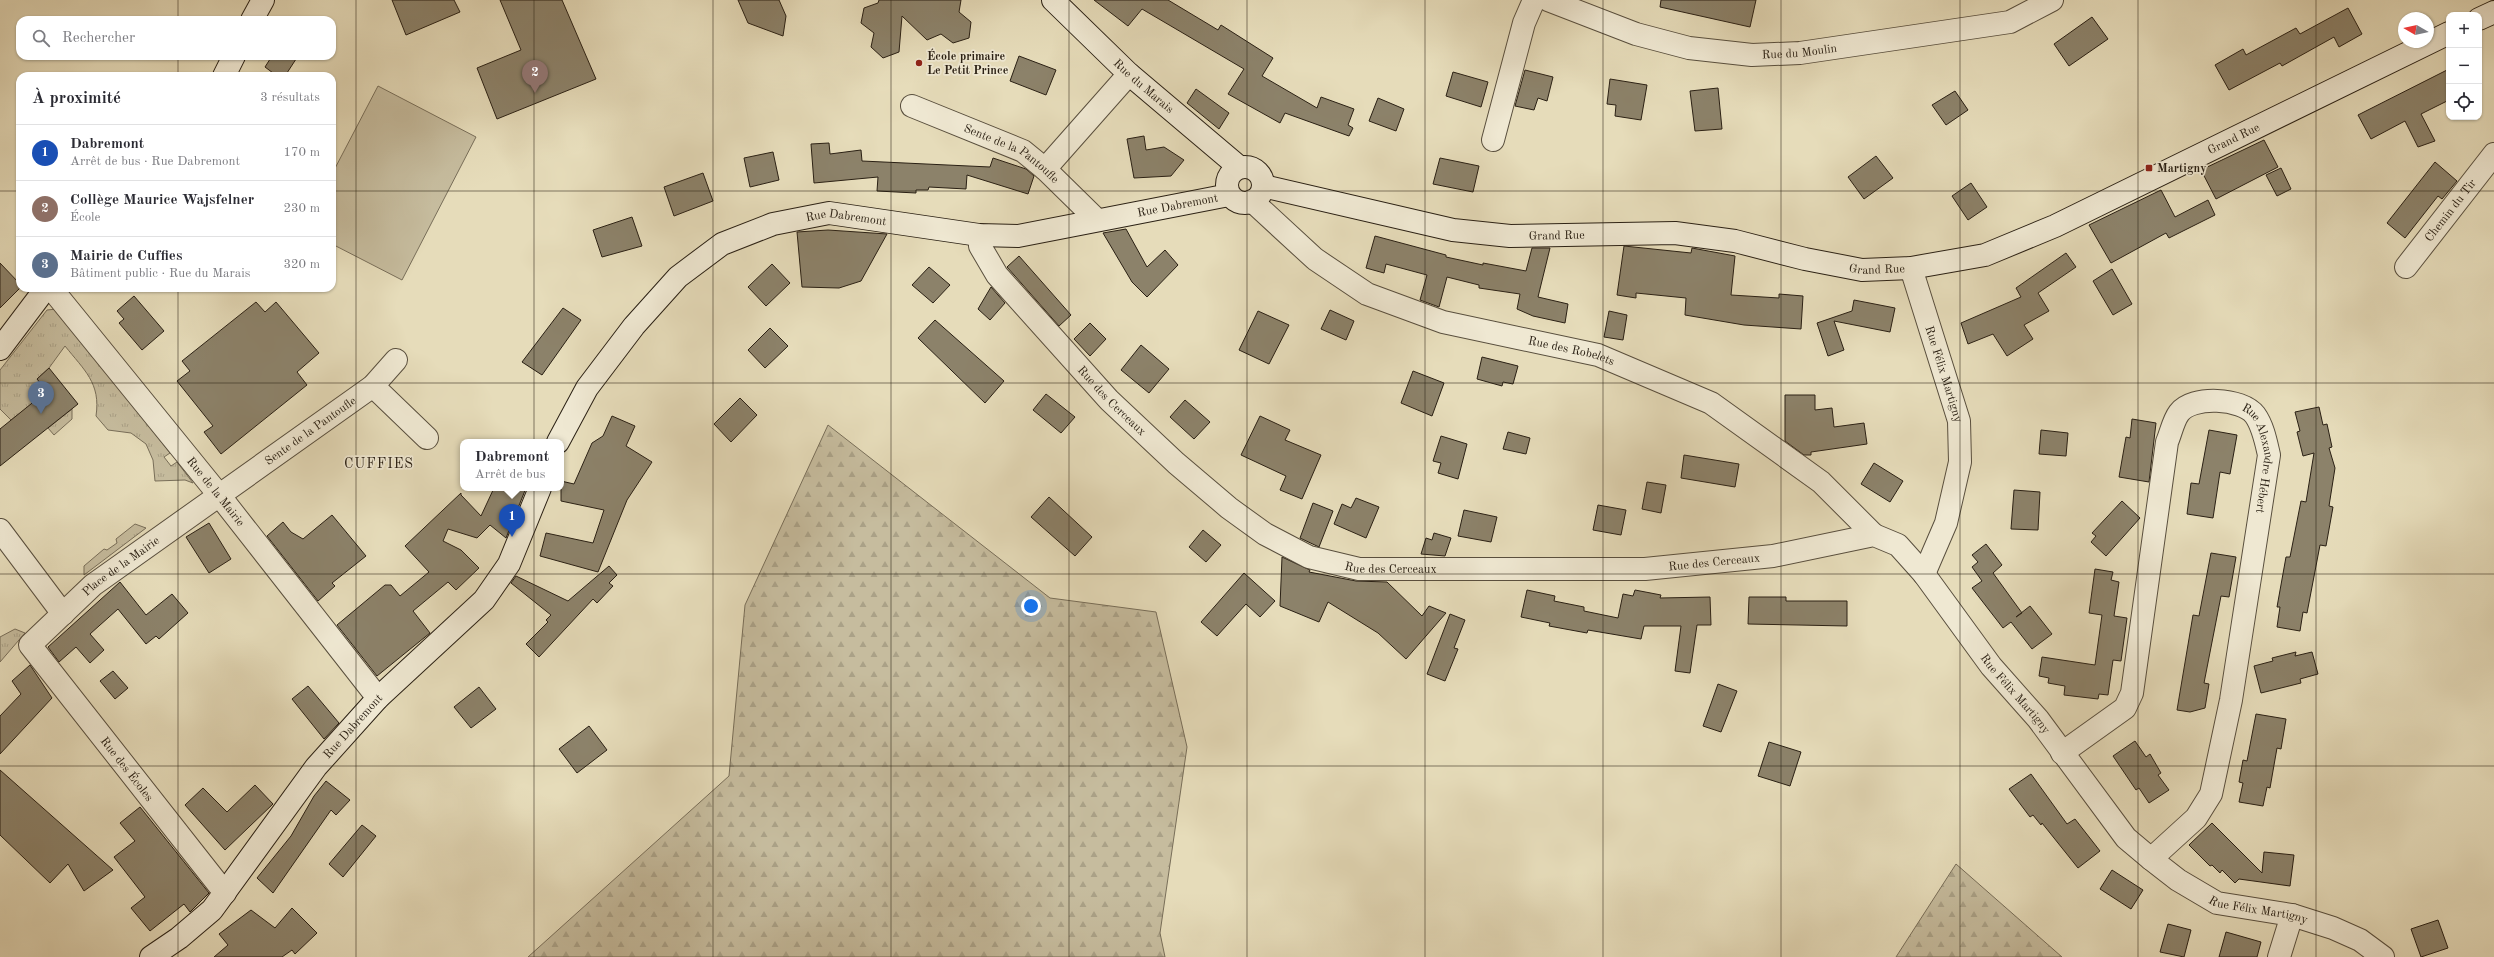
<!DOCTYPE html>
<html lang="fr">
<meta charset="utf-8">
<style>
:root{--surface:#fff;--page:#f7f7f7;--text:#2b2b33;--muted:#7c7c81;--line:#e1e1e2;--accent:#8f2418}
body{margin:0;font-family:"Old Standard TT",serif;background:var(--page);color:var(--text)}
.controls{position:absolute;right:12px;top:12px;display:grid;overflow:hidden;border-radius:8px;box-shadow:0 1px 3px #0004}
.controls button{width:36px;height:36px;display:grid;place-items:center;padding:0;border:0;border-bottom:1px solid var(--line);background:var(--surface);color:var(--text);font:20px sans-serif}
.compass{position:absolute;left:2398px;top:12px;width:36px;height:36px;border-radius:50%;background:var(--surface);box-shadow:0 1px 3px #0004;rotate:279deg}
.you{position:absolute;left:1031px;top:606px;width:14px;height:14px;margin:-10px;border:3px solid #fff;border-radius:50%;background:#1a73e8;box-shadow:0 0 0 6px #1a73e833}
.badge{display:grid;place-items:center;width:26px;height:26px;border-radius:50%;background:var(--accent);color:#fff;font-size:13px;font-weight:700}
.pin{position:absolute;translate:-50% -33px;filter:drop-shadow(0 1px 2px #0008)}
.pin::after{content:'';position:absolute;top:21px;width:14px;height:12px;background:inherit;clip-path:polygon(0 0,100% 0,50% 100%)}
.popup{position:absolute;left:460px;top:439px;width:104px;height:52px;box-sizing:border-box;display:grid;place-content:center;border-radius:8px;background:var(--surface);filter:drop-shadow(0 1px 3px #0005);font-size:13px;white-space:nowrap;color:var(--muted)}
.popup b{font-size:15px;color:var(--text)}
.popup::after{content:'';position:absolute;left:50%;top:100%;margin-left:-8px;border:8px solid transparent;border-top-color:var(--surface)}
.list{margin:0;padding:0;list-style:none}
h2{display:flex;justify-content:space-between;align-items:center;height:52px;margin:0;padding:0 16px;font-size:17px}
h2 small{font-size:13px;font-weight:400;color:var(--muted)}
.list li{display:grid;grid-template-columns:26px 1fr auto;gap:12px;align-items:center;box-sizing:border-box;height:56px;padding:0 16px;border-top:1px solid var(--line)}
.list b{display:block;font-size:15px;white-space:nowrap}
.list p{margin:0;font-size:13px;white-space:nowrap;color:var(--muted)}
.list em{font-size:13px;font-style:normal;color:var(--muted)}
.icon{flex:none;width:22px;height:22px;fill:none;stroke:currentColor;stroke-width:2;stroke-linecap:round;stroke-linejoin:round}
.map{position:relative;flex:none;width:2494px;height:957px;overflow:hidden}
.search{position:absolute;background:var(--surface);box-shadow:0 1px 3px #0004;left:16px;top:16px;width:320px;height:44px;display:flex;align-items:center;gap:10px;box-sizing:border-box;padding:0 14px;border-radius:12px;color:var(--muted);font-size:15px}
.panel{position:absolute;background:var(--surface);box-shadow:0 1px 3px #0004;left:16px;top:72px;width:320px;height:220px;border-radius:12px}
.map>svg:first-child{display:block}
.grass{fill:url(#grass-tufts);stroke:#786e59}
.forest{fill:url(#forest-firs);stroke:#786e59}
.garden{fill:#c6bc9e;stroke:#786e59}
.building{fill:#8c826a;stroke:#2a2014}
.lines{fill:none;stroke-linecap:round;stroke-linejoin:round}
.street-casing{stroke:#594f3e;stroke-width:24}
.secondary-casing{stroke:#2a2014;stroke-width:24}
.street{stroke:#efe8d2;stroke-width:22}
.secondary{stroke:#efe8d2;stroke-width:22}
.grid{fill:none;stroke:#2a2014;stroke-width:1;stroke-opacity:0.55}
.poi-dot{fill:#8f2418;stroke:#efe8d2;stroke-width:1.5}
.labels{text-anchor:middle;stroke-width:3.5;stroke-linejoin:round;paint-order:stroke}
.street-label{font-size:12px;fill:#2a2014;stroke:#efe8d2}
.poi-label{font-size:12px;font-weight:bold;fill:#2a2014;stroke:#efe8d2;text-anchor:start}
.quarter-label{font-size:14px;letter-spacing:1px;fill:#2a2014;stroke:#efe8d2}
</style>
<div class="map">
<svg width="2494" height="957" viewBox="0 0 2494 957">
<defs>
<pattern id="grass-tufts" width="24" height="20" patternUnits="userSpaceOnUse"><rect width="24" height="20" fill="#c6bc9e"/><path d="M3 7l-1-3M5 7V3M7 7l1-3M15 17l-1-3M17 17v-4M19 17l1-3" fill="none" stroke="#aaa187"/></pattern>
<pattern id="forest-firs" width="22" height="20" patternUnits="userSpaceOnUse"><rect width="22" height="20" fill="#c6bc9e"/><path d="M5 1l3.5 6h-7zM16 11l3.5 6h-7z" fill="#aaa187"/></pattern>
</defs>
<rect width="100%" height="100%" fill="#e6dcba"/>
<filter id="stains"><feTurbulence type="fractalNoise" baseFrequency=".005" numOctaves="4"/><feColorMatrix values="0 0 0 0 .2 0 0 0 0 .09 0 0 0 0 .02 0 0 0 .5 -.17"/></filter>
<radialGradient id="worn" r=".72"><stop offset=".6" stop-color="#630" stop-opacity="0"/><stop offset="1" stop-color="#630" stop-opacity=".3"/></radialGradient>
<g class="grass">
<path d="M57,309L170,453L164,457L171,466L177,462L193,483L185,480L155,481L153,460L146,444L131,433L108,430L96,416C101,383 84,370 65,346L49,368L37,379L48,392L11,420L0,409V370L47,310Z"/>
<path d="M72,409V419L54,435L48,428Z"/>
<path d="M135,524L146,528L84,575V566L104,549L107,550L117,543L116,539Z"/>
<path d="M15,629L25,633L0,662V637Z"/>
</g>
<g class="forest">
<path d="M828,425L1050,598L1156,612L1187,747L1160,933L1165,957H528L729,776L745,605Z"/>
<path d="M1956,864L2062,957H1896Z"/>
</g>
<path class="garden" d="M378,86L476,137L402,280L332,244V174Z"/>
<g class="building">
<path d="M392,0H454L460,12L406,35Z"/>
<path d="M500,0H562L596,79L497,119L477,68L521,50Z"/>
<path d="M738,0H779L786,16L783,36L748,23Z"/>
<path d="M879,0H961L959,12L971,22L969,38L953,43L941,34L927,40L902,16L899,52L883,58L871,47L874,33L861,23L864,8L878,3Z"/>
<path d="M1094,0H1168L1218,30L1221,25L1273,58L1262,76L1317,108L1321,97L1354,109L1348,125L1353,128L1349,136L1285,113L1280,123L1228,94L1244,69L1142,9L1128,26Z"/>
<path d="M1661,0H1756L1750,27L1660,7Z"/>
<path d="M2348,8L2362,34L2339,47L2334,37L2282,66L2280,63L2229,90L2215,65L2243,49L2246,55L2296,28L2300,34Z"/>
<path d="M2092,17L2108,39L2069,66L2054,44Z"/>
<path d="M272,56H298L285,76H277L265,67Z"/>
<path d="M1019,56L1056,70L1046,95L1010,81Z"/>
<path d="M2449,69V100L2421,114L2435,141L2418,147L2405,121L2371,139L2358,115Z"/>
<path d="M1525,70L1553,77L1547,101L1538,98L1534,110L1515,106Z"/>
<path d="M1453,72L1488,82L1481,107L1446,96Z"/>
<path d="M1610,79L1647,85L1641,120L1615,116L1616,105L1607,104Z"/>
<path d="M1718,88L1722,129L1695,131L1690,91Z"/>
<path d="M1196,89L1229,113L1219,129L1187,103Z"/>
<path d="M1955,91L1968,110L1946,125L1932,105Z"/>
<path d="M1378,98L1404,109L1396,131L1369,121Z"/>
<path d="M1144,136L1146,150L1164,147L1184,160L1171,176L1134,178L1127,139Z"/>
<path d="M2264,140L2278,167L2216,199L2201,170Z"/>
<path d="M829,143L830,154L861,150L862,161L990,167L993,158L1026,169L1034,176L1028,194L967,175L966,189L929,187L928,190H916V193L877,191L878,177L814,183L811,144Z"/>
<path d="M773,152L779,180L750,187L744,158Z"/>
<path d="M1876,156L1893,178L1864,199L1848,177Z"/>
<path d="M1440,158L1479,166L1473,192L1433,184Z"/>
<path d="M2435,162L2457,181L2442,199L2438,196L2405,238L2387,223Z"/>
<path d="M2281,168L2291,189L2277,196L2266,175Z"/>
<path d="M703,173L713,201L674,216L664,187Z"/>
<path d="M1971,183L1987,207L1968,220L1952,196Z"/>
<path d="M2161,190L2175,217L2208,200L2215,215L2169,238L2166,233L2111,263L2089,225Z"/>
<path d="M632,217L642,246L602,257L593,230Z"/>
<path d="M1126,229L1147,267L1165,250L1178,265L1147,297L1132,282L1103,233Z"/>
<path d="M828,230L887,234L861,281L839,288L802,287L797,232Z"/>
<path d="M1375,236L1446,255V257L1483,265V263L1526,271L1532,248H1550L1538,297L1568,304L1565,323L1533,316L1517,309L1520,294L1479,288V285L1447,277L1439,307L1420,300L1427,275L1386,264L1384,273L1366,268Z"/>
<path d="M1624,246L1691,253L1692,248L1735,256L1731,295L1779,298V294L1803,296L1801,329L1744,325L1685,315L1686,298L1636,293V298L1617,295Z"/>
<path d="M2066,253L2076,267L2038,293L2049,311L2024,325L2033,339L2007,356L1993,334L1968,344L1961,323L2021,297L2016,288Z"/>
<path d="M1019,256L1071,315L1059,326L1007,267Z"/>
<path d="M0,263L20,284V288L0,308Z"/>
<path d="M772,264L790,283L766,306L748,287Z"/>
<path d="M929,267L950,285L933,303L912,285Z"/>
<path d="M2112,269L2132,304L2113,315L2093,281Z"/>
<path d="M991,287L1005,303L990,320L978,309Z"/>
<path d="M134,296L164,331L142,350L119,323L124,319L117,311Z"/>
<path d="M1854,300L1895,308L1890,332L1834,321L1844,350L1828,356L1817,323L1852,311Z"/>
<path d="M256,302L265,312L276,302L319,353L297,372L307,385L221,454L204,432L213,426L177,381L190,371L182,361Z"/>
<path d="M563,308L581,320L542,375L522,362Z"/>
<path d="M1330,310L1354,321L1346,340L1321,329Z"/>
<path d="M1258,311L1289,325L1269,364L1239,350Z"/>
<path d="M1609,311L1627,315L1623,340L1604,337Z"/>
<path d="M935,320L1004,381L985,403L918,338Z"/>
<path d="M1090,323L1106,339L1090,356L1074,339Z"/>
<path d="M770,328L788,346L765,368L748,350Z"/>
<path d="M1141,345L1169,369L1149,393L1121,370Z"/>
<path d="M1482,357L1518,366L1513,384L1503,382L1502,386L1477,379Z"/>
<path d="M49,368L78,404L0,466V429L47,391L37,379Z"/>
<path d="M1413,371L1444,383L1432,416L1401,403Z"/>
<path d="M1046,394L1075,417L1061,433L1033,410Z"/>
<path d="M1785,395H1815V410L1832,408L1834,427L1864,423L1867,444L1811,452V455H1804L1785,441Z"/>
<path d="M740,398L757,415L731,442L714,424Z"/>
<path d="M1185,400L1210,422L1194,439L1170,417Z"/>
<path d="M2319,407L2323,425L2327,424L2332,447L2329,448L2335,468L2329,506L2333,507L2326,546L2320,545L2307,613L2303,612L2300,631L2277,627L2280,607H2277L2286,557H2290L2301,501L2306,502L2314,453L2303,456L2297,432L2300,431L2295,412Z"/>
<path d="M612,416L635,426L626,446L652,462L627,500L598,572L540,556L546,533L593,543L604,510L561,501V481L574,484L592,443L603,436Z"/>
<path d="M1260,416L1290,430L1285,440L1321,455L1302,499L1280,490L1286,476L1241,455Z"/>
<path d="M2132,419L2156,423L2149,482L2119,477L2126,437L2130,438Z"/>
<path d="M2041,430L2068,433L2066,456L2039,454Z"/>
<path d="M2209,430L2237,435L2230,474L2220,472L2213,518L2187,514L2191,483L2199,484Z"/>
<path d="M1508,432L1530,438L1526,454L1503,449Z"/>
<path d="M1441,436L1467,444L1458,479L1438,473L1441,463L1433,461Z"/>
<path d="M1684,455L1739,464L1735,487L1681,478Z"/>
<path d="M1874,463L1903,481L1890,502L1861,484Z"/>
<path d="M1647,482L1666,485L1661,513L1642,509Z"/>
<path d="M494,488H526L506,538L490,525L477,538L448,529L443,541L461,550L479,568L456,590L448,582L413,611L430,633L377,676L337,625L385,585H391L400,596L429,572L405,546L461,493V495L481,516Z"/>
<path d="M2014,490L2040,492L2038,530L2011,529Z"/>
<path d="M1049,497L1092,537L1075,556L1031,517Z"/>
<path d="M1356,498L1379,507L1366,538L1334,524L1342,504L1351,508Z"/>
<path d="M2122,501L2140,518L2106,556L2091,542L2096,536L2092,533Z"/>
<path d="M1313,503L1333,511L1319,547L1300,538Z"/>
<path d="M1598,505L1626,510L1621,535L1593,530Z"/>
<path d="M1464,510L1497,517L1491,542L1458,536Z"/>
<path d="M332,515L366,556L332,583L335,586L318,601L267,536L283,522L291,532L303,539Z"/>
<path d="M209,523L231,559L209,573L186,537Z"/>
<path d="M1203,530L1221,545L1206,562L1189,547Z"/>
<path d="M1434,533L1451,538L1445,556L1421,554L1426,538L1432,540Z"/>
<path d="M1986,544L2002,565L1993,573L2022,613L2016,617L2030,606L2052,634L2032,649L2011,622L2003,628L1972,588L1982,581L1972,567L1978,562L1972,555Z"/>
<path d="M2211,553L2236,557L2229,597L2221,596L2204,683L2209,684L2205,708L2190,712L2177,710L2193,615L2199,616Z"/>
<path d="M1282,557L1310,570L1309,572L1356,581L1387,582L1422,616L1429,606L1446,613L1406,659L1378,633L1328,602L1319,622L1280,606Z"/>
<path d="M609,566L617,575L609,583L613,586L597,603L593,599L539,657L526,644L548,622L546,620L551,615L511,583L516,576L568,601Z"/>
<path d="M2095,569L2113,572L2111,580L2119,582L2114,616L2127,618L2121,661L2113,660L2108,695L2099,694L2098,699L2064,695L2065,686L2048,683L2049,678L2039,676L2042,657L2095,665L2102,615L2089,613Z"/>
<path d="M1244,573L1275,601L1260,617L1246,604L1217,636L1201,622Z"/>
<path d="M120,582L146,615L172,594L188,613L159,639L156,636L146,644L118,609L90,634L104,650L90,663L76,647L59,662L48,647Z"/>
<path d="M1527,590L1555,596L1554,601L1584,607V611L1618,618L1623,594L1633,596L1635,590L1661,595L1660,598L1710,597L1711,625H1697L1690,673L1675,671L1681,626H1644L1641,639L1588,630L1587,633L1549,626L1550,623L1521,617Z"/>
<path d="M1749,597H1786V601H1847V626L1748,624Z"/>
<path d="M1450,614L1465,620L1454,648L1458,649L1445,681L1427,674Z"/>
<path d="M2296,652L2295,656L2312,652L2318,674L2300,679L2301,683L2261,693L2254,666L2273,661L2272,658Z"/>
<path d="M30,665L52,698L0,754V716L21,694L12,681Z"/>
<path d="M113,671L128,688L115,699L100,681Z"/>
<path d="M1718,684L1737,691L1721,732L1703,726Z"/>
<path d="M308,686L339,723L324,739L292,699Z"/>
<path d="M479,687L496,709L471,728L454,707Z"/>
<path d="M2256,714L2286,719L2281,749L2277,748L2270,788L2267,787L2263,806L2239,802L2243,783L2239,782L2243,760L2247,761Z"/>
<path d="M589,726L607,750L577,773L559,749Z"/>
<path d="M2135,741L2146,757L2150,754L2161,773L2158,775L2169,790L2149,803L2139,788L2136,790L2113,756Z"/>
<path d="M1769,742L1801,752L1790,786L1758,776Z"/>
<path d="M0,770L113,870L84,891L68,864L50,883L0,835Z"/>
<path d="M2031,774L2067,824L2075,819L2100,851L2078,868L2042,823L2041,825L2033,815L2030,817L2009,789Z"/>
<path d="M326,781L350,800L336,815L331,810L273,893L257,878L291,836L314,796Z"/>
<path d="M255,785L273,804L225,850L185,805L203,788L227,812Z"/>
<path d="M140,807L209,893L190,912L184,904L150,931L131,908L145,897L114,857L135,841L120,823Z"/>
<path d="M2212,823L2262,873L2264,852L2294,855L2290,886L2239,879L2235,883L2222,870L2220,873L2212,865L2210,866L2189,845Z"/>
<path d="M362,825L376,836L343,877L329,864Z"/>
<path d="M2112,870L2143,890L2131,909L2100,889Z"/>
<path d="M292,908L317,933L295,954L292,950L282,957H214L228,945L219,934L251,910L275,928Z"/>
<path d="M2438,920L2448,948L2421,957L2411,929Z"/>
<path d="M2168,924L2191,930L2184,957L2160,952Z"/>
<path d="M2226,932L2261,942L2257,957H2219Z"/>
</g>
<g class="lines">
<g class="street-casing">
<g id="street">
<path id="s1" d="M1548,0L1636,34L1689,48L1752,55L1800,53L2010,22L2052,0"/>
<path id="s2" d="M912,106L1023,151L1045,169L1097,220"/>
<path d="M1493,140L1524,23L1534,0"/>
<path d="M1045,169L1129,74"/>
<path id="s3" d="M1252,201L1315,259L1367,294L1443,322L1598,355L1711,403L1821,482L1874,535"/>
<path id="s4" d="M979,235L980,246L997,275L1109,400L1176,463L1229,508L1265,534L1309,557L1359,569H1645L1773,556L1874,535L1898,545L1924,574L1991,666L2038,719L2126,838L2151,859L2178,880L2217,903L2292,915L2333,928L2360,940L2383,957"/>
<path id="s5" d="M2406,267L2494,154"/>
<path id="s6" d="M1911,268L1959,421L1960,462L1946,523L1924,574"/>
<path id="s7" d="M51,288L219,495L378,698"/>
<path d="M373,386L427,438"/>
<path d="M0,530L63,614"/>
<path id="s8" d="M2062,753L2125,708L2132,693L2167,442C2171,433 2173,421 2179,413C2192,395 2242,398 2255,415C2263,426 2266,442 2269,455L2231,700L2211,794L2196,818L2151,859"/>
<path id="s9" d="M225,893L30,645L93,585L373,386L396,360"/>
<path d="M2279,957L2292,915"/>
</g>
</g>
<g class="secondary-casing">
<g id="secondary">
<path id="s10" d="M1053,0L1129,74L1239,167"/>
<path d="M2479,19L2494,12"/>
<path d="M252,20L263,0"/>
<path d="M224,76L234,56"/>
<circle cx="1245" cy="185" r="18"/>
<path id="s11" d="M1263,186L1453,230L1510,236L1675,233L1735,241L1805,259L1862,270L1911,268L1985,255L2055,226L2449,33"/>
<path d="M0,349L46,288"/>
<path id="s12" d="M558,442L587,388L634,326L678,277L722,244L773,224L829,213L979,235L1018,236L1229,195"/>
<path id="s13" d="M151,957L179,938L212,910L316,767L378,698L484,600L509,564L540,488"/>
</g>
</g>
<use href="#street" class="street"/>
<use href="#secondary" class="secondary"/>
</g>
<path class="grid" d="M178,0V20M356,0V957M534,0V957M713,0V957M891,0V957M1069,0V957M1247,0V957M1425,0V957M1603,0V957M1781,0V957M1960,0V957M2138,0V957M2316,0V957M178,56V76M0,191H20M332,191H2494M178,288V957M0,383H2494M0,574H2494M0,766H2494"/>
<g class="poi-dot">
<circle cx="919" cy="63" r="4"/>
<rect x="2145" y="164" width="8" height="8" rx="2"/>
</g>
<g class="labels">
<g class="street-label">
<text dy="4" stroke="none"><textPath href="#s1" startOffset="260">Rue du Moulin</textPath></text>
<text dy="4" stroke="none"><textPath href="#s10" startOffset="125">Rue du Marais</textPath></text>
<text dy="4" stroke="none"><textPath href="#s11" startOffset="1007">Grand Rue</textPath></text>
<text dy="4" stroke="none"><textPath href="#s2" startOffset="111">Sente de la Pantoufle</textPath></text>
<text dy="4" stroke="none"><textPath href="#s12" startOffset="725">Rue Dabremont</textPath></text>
<text dy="4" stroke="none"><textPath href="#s5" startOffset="72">Chemin du Tir</textPath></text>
<text dy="4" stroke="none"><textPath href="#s12" startOffset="389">Rue Dabremont</textPath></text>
<text dy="4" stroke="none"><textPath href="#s11" startOffset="299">Grand Rue</textPath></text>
<text dy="4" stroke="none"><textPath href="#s11" startOffset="623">Grand Rue</textPath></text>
<text dy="4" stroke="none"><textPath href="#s3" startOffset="361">Rue des Robelets</textPath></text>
<text dy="4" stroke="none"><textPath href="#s6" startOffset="111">Rue Félix Martigny</textPath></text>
<text dy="4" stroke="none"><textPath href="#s4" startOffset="215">Rue des Cerceaux</textPath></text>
<text dy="4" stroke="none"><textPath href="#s9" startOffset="669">Sente de la Pantoufle</textPath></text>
<text dy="4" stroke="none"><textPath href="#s8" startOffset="505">Rue Alexandre Hébert</textPath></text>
<text dy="4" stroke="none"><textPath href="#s7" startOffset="262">Rue de la Mairie</textPath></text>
<text dy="4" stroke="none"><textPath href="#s4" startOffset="875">Rue des Cerceaux</textPath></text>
<text dy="4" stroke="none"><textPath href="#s9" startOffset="436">Place de la Mairie</textPath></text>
<text dy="4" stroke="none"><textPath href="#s4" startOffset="551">Rue des Cerceaux</textPath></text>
<text dy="4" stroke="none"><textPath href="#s4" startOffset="1253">Rue Félix Martigny</textPath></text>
<text dy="4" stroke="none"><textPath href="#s13" startOffset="309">Rue Dabremont</textPath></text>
<text transform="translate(127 769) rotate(52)" y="4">Rue des Écoles</text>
<text dy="4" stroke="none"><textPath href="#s4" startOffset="1589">Rue Félix Martigny</textPath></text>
</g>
<g class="poi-label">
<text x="927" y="60">École primaire<tspan x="927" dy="14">Le Petit Prince</tspan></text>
<text x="2157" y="172">Martigny</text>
</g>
<g class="quarter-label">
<text x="379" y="468">CUFFIES</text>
</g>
</g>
<rect width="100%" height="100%" filter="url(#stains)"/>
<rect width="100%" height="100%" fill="url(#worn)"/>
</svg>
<div class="controls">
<button>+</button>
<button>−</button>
<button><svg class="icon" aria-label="locate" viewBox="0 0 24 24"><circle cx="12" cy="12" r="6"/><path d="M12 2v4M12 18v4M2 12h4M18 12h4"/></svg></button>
</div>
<svg class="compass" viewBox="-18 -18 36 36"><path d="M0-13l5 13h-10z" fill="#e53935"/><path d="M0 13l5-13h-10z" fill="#7c7c81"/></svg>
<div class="you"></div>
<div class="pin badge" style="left:512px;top:537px;background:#1a4fb4">1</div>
<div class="popup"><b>Dabremont</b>Arrêt de bus</div>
<div class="pin badge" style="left:535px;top:93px;background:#8d6e63">2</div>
<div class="pin badge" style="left:41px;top:414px;background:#5c6f8a">3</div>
<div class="search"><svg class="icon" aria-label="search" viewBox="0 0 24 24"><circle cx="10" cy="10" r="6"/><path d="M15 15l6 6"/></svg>Rechercher</div>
<section class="panel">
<h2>À proximité<small>3 résultats</small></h2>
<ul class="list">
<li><span class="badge" style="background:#1a4fb4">1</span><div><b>Dabremont</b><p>Arrêt de bus · Rue Dabremont</p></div><em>170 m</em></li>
<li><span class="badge" style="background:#8d6e63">2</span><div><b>Collège Maurice Wajsfelner</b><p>École</p></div><em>230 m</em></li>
<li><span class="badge" style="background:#5c6f8a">3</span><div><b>Mairie de Cuffies</b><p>Bâtiment public · Rue du Marais</p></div><em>320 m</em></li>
</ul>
</section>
</div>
